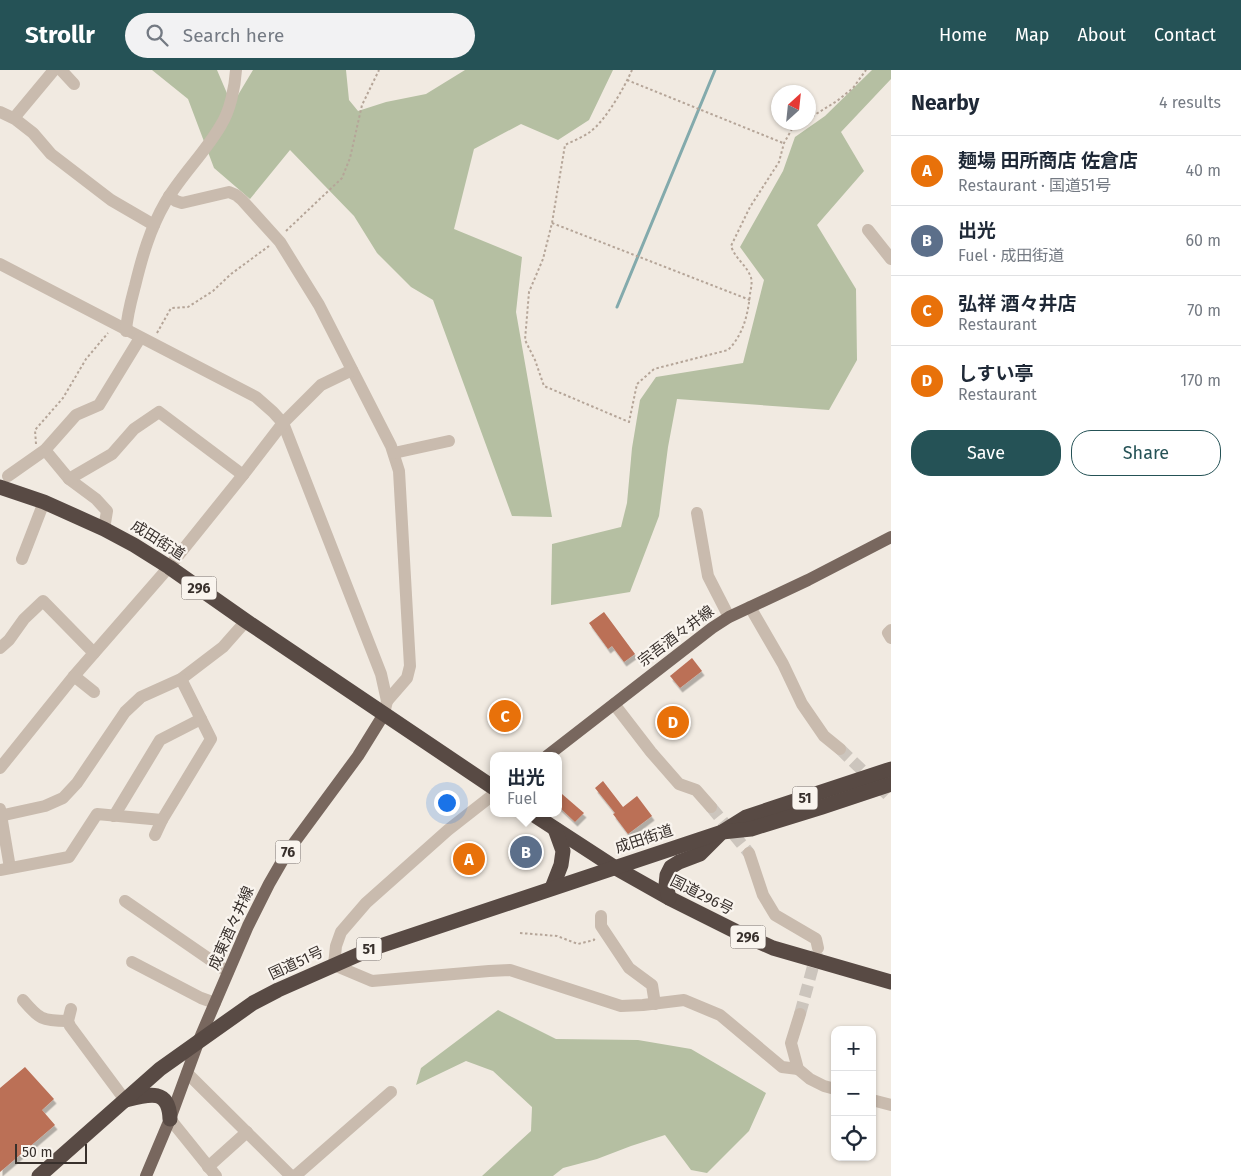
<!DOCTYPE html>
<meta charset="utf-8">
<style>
:root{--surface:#fff;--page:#f2f2f3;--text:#1f2937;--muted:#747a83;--line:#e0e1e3;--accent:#255256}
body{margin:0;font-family:"Fira Sans","Noto Sans JP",sans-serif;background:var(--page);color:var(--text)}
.controls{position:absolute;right:15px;bottom:15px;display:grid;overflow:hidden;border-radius:10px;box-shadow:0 1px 4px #0004}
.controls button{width:45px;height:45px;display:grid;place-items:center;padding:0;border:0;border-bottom:1px solid var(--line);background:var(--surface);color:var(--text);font:25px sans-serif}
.compass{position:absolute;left:771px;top:15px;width:45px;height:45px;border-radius:50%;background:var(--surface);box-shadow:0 1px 4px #0004;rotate:27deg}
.scale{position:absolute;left:15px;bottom:12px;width:72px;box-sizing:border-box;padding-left:5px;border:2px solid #38302c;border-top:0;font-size:14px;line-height:18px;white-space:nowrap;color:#38302c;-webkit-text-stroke:4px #f9f4ee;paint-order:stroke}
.you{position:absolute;left:446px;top:732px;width:18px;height:18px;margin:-12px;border:4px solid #fff;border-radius:50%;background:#1a73e8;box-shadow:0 0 0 8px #1a73e833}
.badge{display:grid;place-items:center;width:32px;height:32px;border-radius:50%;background:var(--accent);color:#fff;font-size:16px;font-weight:700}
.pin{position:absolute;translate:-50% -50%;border:2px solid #fff;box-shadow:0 1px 5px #0006}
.popup{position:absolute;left:490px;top:682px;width:72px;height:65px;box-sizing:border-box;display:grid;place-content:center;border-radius:10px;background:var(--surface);filter:drop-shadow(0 1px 4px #0005);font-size:16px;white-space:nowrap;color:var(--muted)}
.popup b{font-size:19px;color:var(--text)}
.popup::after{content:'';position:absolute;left:50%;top:100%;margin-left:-10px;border:10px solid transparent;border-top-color:var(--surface)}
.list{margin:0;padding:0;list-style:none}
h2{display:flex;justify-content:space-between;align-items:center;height:65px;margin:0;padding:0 20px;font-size:21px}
h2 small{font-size:16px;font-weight:400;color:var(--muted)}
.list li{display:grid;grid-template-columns:32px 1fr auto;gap:15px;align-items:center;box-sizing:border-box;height:70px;padding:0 20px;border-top:1px solid var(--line)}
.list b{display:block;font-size:19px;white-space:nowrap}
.list p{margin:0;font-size:16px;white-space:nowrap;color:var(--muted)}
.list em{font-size:16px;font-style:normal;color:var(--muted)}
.actions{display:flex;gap:10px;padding:15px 20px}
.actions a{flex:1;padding:11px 0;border:1px solid var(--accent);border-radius:20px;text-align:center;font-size:18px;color:var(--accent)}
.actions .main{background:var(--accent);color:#fff}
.icon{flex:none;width:28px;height:28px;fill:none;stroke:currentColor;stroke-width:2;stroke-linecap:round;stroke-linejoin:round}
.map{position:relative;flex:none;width:891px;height:1106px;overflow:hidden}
header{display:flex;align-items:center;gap:30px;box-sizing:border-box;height:70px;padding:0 25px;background:var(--accent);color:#fff}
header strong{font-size:24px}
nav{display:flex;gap:28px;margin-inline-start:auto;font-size:18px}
.search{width:350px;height:45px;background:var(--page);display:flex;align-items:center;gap:12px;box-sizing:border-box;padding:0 18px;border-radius:28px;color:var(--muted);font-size:19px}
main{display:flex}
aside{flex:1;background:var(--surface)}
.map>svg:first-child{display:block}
.green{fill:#b5bfa2}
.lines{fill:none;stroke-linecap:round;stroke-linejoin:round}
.stream{stroke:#83aaac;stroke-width:3}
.building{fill:#bb6f56;filter:url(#shadow)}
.minor-tunnel{stroke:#ccc5bd;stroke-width:12;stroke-dasharray:12 6;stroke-linecap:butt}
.path{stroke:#b5a598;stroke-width:2;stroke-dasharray:2.5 2.5;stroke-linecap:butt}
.minor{stroke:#c9bbae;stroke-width:12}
.major{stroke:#78675e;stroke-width:12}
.highway{stroke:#584a44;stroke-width:15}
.labels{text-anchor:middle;stroke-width:4.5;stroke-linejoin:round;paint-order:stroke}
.shield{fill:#f9f4ee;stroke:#726b66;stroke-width:1}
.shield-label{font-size:14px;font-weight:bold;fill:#38302c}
.street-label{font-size:15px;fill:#38302c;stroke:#f9f4ee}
</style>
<header>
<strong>Strollr</strong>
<div class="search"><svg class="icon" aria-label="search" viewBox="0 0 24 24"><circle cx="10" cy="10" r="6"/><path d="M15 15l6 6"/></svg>Search here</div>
<nav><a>Home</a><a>Map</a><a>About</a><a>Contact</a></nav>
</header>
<main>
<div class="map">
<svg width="891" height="1106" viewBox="0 0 891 1106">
<defs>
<filter id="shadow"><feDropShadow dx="2.5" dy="4.5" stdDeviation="0" flood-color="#0004"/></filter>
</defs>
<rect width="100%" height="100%" fill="#f1eae1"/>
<g class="green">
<path d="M152,0H217L232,35L253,0H346L349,30L358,41L386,32L426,24L465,0H613L589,50L558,70L521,54L474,79L454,159L522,187L516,242L552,447L512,446L433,230L411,217L377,183L354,146L290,80L250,129L214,98L188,29Z"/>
<path d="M872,0H891V9L841,62L864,101L817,155L856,219L857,290L829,340L677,329L668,377L659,446L630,522L551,535L552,474L621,457L627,433L632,378L640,330L656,307L743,293L764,210L740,177L783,101L795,67L825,46Z"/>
<path d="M498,940L556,969L638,970L691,979L766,1023L749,1061L707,1103L691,1100L665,1065L631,1076L597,1089L563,1098L553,1106H482L531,1061L532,1037L493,1001L466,991L416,1015L421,998Z"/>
</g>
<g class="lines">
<path class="stream" d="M617,237L715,0"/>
</g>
<g class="building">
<path d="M604,542L635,584L624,592L612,576L608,579L589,553Z"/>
<path d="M692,588L702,601L680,618L670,606Z"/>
<path d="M603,711L623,737L637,726L652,746L628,764L613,744L615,743L595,718Z"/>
<path d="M562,724L584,743L575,752L558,736V728Z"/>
<path d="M25,997L54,1029L42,1040L55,1055L0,1102V1018Z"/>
</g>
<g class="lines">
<g class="minor-tunnel">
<path d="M840,679L891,728"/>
<path d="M711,737L749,783"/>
<path d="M800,944L817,882"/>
</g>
<g class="path">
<path d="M632,0C624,18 606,50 590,62C583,67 573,71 565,75L552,153L543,189L529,222L525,270L535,290L544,316L629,352L637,314L654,299L728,280C743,265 748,245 750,224C751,218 753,211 750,205C745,194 735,188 731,176L750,137L779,92L784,73L792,59L803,52"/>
<path d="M627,10L783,73"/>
<path d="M808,49L837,31L853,18L866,0"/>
<path d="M552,153L750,230"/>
<path d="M286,161L342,108L350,88L362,35L379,0"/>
<path d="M157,263L171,238L188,237L213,221L231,204L269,176"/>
<path d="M36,374L35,360L63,328L86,289L108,263"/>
<path d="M520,863L557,866L578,874L594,870L595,867"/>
</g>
<g class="minor">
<path d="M61,0L74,14"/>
<path d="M0,42L15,49L33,63L51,84L111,130L154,155"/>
<path d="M14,48L54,0"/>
<path d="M169,126L176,131L182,133L229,122L236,125L242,130L280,172L319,235L391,376L399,401L410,596L407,608L387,631"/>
<path d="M868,160L891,189"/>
<path d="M0,194L256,327L273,342L283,353L381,604L387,631L384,644"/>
<path d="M126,261C127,245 131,231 135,216C142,187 150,159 165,133C181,105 205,83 221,55C230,41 235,17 236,0"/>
<path d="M45,380L69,409L96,429L107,441L104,459"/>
<path d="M394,383L449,371"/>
<path d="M8,406L45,380L76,345L99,335L140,268"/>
<path d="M69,409L112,384L134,359L159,342L243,405"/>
<path d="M697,443L708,506L729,547"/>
<path d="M22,489L44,432"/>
<path d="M750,537L783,594L802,634L824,666L840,679"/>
<path d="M891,560L888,563L891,568"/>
<path d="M0,578L9,570L24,549L43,531L94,583"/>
<path d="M74,606L94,622"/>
<path d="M614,634L651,682L679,714L696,720L711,737"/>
<path d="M0,698L74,606L169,497L243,405L283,353L321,315L352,300"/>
<path d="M494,724L448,760L366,833L341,862L336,876L334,895L372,911L489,901L510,900L621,936L643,935L684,930L720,945L782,997L798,999"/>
<path d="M0,739L10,798"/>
<path d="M0,746L45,736L63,728L77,713L125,642L141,627L181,609L223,577L246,551"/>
<path d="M114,746L160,670L201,649"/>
<path d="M155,765L162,750L211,669L181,609"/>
<path d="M749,783L763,825L775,845L816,869L818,878"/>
<path d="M0,800L69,787L97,744L162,750"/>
<path d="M125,831L228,902"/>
<path d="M601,846V856L629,898L652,915L655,934"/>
<path d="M132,892L201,928L215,933"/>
<path d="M23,930C39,949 42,951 68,951"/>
<path d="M71,939L68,951L70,956L125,1030"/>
<path d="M800,944L791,973L798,999L810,1009L824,1016L835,1019"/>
<path d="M187,1003L291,1106"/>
<path d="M872,1030L891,1035"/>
<path d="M170,1049L216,1106"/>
<path d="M208,1097L247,1062"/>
<path d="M295,1106L391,1022"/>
</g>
<g class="major">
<path d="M547,686L712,558L729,547L808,510L891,467"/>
<path d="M146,1106L170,1049L199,970L248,856L269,814L288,781L358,686L384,644"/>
</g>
<g class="highway">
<path d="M0,417L44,432L104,459L134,475L169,497L246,551L494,718"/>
<path d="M531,743L614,797L669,828L735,861L773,878L891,912"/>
<path d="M552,818L561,795L563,781L555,759"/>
<path d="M669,828L666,815L667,805L671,797L679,792L700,784L722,762L746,747L891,699"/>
<path d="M126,1030C149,1024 169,1018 170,1049"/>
<path d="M39,1106L160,999L253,933L278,920L371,879L722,762L751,759L822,737L891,714"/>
</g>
</g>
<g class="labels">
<g class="shield">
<rect x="181.5" y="506.5" width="35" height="23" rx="4"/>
<rect x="792.5" y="716.5" width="25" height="23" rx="4"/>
<rect x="275.5" y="770.5" width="25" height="23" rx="4"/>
<rect x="730.5" y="855.5" width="35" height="23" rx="4"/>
<rect x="356.5" y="867.5" width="25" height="23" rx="4"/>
</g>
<g class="shield-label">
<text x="199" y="523">296</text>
<text x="805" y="733">51</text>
<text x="288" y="787">76</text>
<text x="748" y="872">296</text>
<text x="369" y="884">51</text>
</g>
<g class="street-label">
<text transform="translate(158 470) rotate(32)" y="5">成田街道</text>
<text transform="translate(676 566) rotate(-37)" y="5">宗吾酒々井線</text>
<text transform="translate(644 769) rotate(-18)" y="5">成田街道</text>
<text transform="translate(702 825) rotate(27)" y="5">国道296号</text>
<text transform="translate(231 858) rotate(-66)" y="5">成東酒々井線</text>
<text transform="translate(296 893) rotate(-25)" y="5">国道51号</text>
</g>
</g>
</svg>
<div class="controls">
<button>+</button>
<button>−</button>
<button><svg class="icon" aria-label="locate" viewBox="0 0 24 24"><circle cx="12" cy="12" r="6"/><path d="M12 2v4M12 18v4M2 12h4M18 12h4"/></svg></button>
</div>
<svg class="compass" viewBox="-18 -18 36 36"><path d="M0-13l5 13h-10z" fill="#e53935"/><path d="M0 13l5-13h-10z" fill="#747a83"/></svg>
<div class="scale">50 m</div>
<div class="you"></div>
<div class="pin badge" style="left:469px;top:789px;background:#e8710a">A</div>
<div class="pin badge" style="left:526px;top:782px;background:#5c6f8a">B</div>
<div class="popup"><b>出光</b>Fuel</div>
<div class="pin badge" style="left:505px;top:646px;background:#e8710a">C</div>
<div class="pin badge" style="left:673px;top:652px;background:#e8710a">D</div>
</div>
<aside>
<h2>Nearby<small>4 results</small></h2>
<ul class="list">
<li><span class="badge" style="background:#e8710a">A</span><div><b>麺場 田所商店 佐倉店</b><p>Restaurant · 国道51号</p></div><em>40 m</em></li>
<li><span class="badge" style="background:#5c6f8a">B</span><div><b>出光</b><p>Fuel · 成田街道</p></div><em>60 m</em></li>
<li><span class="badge" style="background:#e8710a">C</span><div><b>弘祥 酒々井店</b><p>Restaurant</p></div><em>70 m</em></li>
<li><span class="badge" style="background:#e8710a">D</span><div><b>しすい亭</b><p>Restaurant</p></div><em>170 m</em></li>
</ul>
<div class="actions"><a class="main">Save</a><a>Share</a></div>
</aside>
</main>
